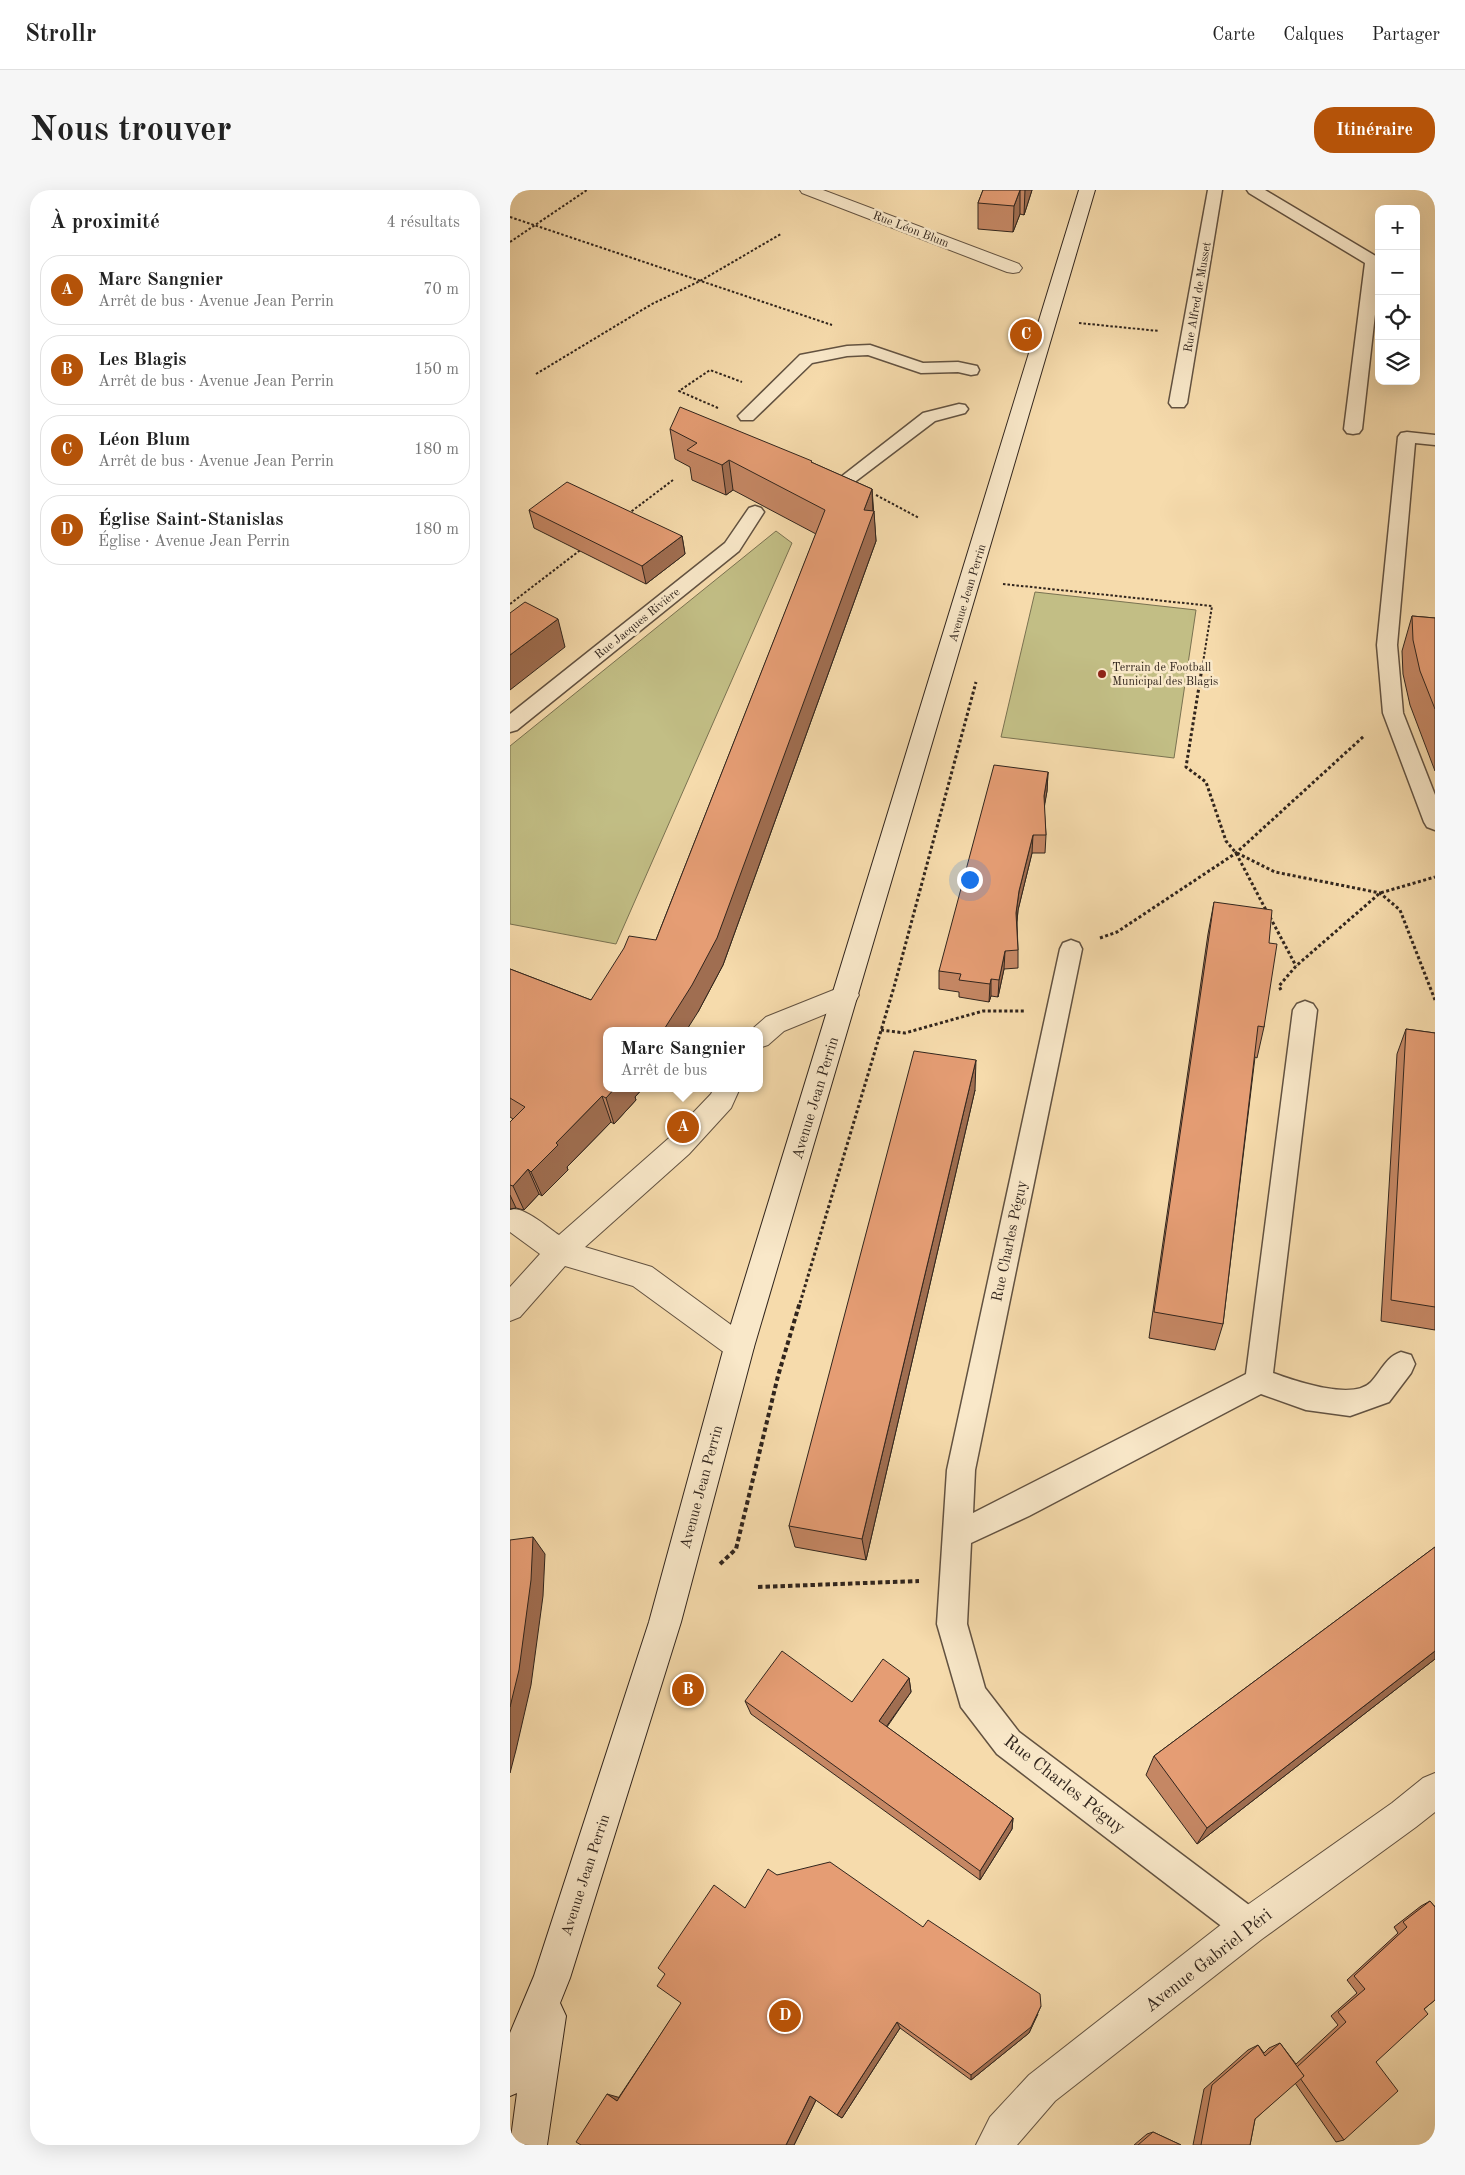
<!DOCTYPE html>
<html lang="fr">
<meta charset="utf-8">
<style>
:root{--surface:#fff;--page:#f6f6f6;--text:#222;--muted:#767676;--line:#e0e0e0;--accent:#b45309}
body{margin:0;font-family:"Old Standard TT",serif;background:var(--page);color:var(--text)}
.controls{position:absolute;right:15px;top:15px;display:grid;overflow:hidden;border-radius:10px;box-shadow:0 5px 20px #0002}
.controls button{width:45px;height:45px;display:grid;place-items:center;padding:0;border:0;border-bottom:1px solid var(--line);background:var(--surface);color:var(--text);font:25px sans-serif}
.you{position:absolute;left:459px;top:689px;width:18px;height:18px;margin:-12px;border:4px solid #fff;border-radius:50%;background:#1a73e8;box-shadow:0 0 0 8px #1a73e833}
.badge{display:grid;place-items:center;width:32px;height:32px;border-radius:50%;background:var(--accent);color:#fff;font-size:16px;font-weight:700}
.pin{position:absolute;translate:-50% -50%;border:2px solid #fff;box-shadow:0 1px 5px #0006}
.popup{position:absolute;left:93px;top:837px;width:160px;height:65px;box-sizing:border-box;display:grid;place-content:center;border-radius:10px;background:var(--surface);filter:drop-shadow(0 1px 4px #0005);font-size:16px;white-space:nowrap;color:var(--muted)}
.popup b{font-size:19px;color:var(--text)}
.popup::after{content:'';position:absolute;left:50%;top:100%;margin-left:-10px;border:10px solid transparent;border-top-color:var(--surface)}
.list{margin:0;padding:0;list-style:none}
h2{display:flex;justify-content:space-between;align-items:center;height:65px;margin:0;padding:0 20px;font-size:21px}
h2 small{font-size:16px;font-weight:400;color:var(--muted)}
.list li{display:grid;grid-template-columns:32px 1fr auto;gap:15px;align-items:center;box-sizing:border-box;height:70px;margin:0 10px 10px;padding:0 10px;border:1px solid var(--line);border-radius:20px}
.list b{display:block;font-size:19px;white-space:nowrap}
.list p{margin:0;font-size:16px;white-space:nowrap;color:var(--muted)}
.list em{font-size:16px;font-style:normal;color:var(--muted)}
.icon{flex:none;width:28px;height:28px;fill:none;stroke:currentColor;stroke-width:2;stroke-linecap:round;stroke-linejoin:round}
.map{position:relative;flex:none;width:925px;height:1955px;overflow:hidden;border-radius:20px}
header{display:flex;align-items:center;gap:30px;box-sizing:border-box;height:70px;padding:0 25px;background:var(--surface);border-bottom:1px solid var(--line)}
header strong{font-size:24px}
nav{display:flex;gap:28px;margin-inline-start:auto;font-size:18px}
.intro{display:flex;align-items:center;justify-content:space-between;box-sizing:border-box;height:120px;padding:0 30px}
h1{margin:0;font-size:35px}
.button{padding:12px 22px;border-radius:20px;background:var(--accent);color:#fff;font-size:18px;font-weight:700}
main{display:flex;gap:30px;padding:0 30px}
aside{flex:1;background:var(--surface);border-radius:20px;box-shadow:0 5px 20px #0002}
.map>svg:first-child{display:block}
.green{fill:#c2be85;stroke:#7a7251}
.lines{fill:none;stroke-linecap:round;stroke-linejoin:round}
.service-casing{stroke:#625241;stroke-width:3}
.minor-casing{stroke:#625241;stroke-width:2}
.tertiary-casing{stroke:#625241;stroke-width:2}
.secondary-casing{stroke:#31251d;stroke-width:2}
.path-far2{stroke:#31251d;stroke-width:2;stroke-dasharray:2.5 2;stroke-linecap:butt}
.path-far1{stroke:#31251d;stroke-width:3;stroke-dasharray:3 2.5;stroke-linecap:butt}
.path{stroke:#31251d;stroke-width:4;stroke-dasharray:4.5 3;stroke-linecap:butt}
.service{fill:#f9e8c9;fill-rule:evenodd}
.minor{fill:#f9e8c9;fill-rule:evenodd}
.tertiary{fill:#f9e8c9;fill-rule:evenodd}
.secondary{fill:#f9e8c9;fill-rule:evenodd}
.wall{fill:#c58764;stroke:#31251d}
.shaded-wall{fill:#a06e51;stroke:#31251d}
.building{fill:#e59d74;stroke:#31251d}
.poi-dot{fill:#8f2418;stroke:#f9e8c9;stroke-width:2}
.labels{text-anchor:middle;stroke-width:5;stroke-linejoin:round;paint-order:stroke}
.far-street-label{font-size:12px;fill:#31251d;stroke:#f9e8c9}
.far-poi-label{font-size:12px;fill:#31251d;stroke:#f9e8c9;text-anchor:start}
.street-label{font-size:15px;fill:#31251d;stroke:#f9e8c9}
.near-street-label{font-size:18px;fill:#31251d;stroke:#f9e8c9}
</style>
<header>
<strong>Strollr</strong>
<nav><a>Carte</a><a>Calques</a><a>Partager</a></nav>
</header>
<div class="intro"><h1>Nous trouver</h1><a class="button">Itinéraire</a></div>
<main>
<aside>
<h2>À proximité<small>4 résultats</small></h2>
<ul class="list">
<li><span class="badge">A</span><div><b>Marc Sangnier</b><p>Arrêt de bus · Avenue Jean Perrin</p></div><em>70 m</em></li>
<li><span class="badge">B</span><div><b>Les Blagis</b><p>Arrêt de bus · Avenue Jean Perrin</p></div><em>150 m</em></li>
<li><span class="badge">C</span><div><b>Léon Blum</b><p>Arrêt de bus · Avenue Jean Perrin</p></div><em>180 m</em></li>
<li><span class="badge">D</span><div><b>Église Saint-Stanislas</b><p>Église · Avenue Jean Perrin</p></div><em>180 m</em></li>
</ul>
</aside>
<div class="map">
<svg width="925" height="1955" viewBox="0 0 925 1955">
<rect width="100%" height="100%" fill="#f6dbac"/>
<filter id="stains"><feTurbulence type="fractalNoise" baseFrequency=".004" numOctaves="4"/><feColorMatrix values="0 0 0 0 .2 0 0 0 0 .09 0 0 0 0 .02 0 0 0 .5 -.17"/></filter>
<radialGradient id="worn" r=".72"><stop offset=".6" stop-color="#630" stop-opacity="0"/><stop offset="1" stop-color="#630" stop-opacity=".3"/></radialGradient>
<g class="green">
<path d="M266,341L282,353L106,754L0,734V556Z"/>
<path d="M525,402L686,420L664,568L491,547Z"/>
</g>
<g class="lines">
<g class="service-casing">
<g id="service">
<path d="M698,0H712L677,213L674,217H662L659,213Z"/>
<path d="M737,0H755L869,68V89L852,239L849,243L843,244L837,243L834,239L855,73L739,3Z"/>
<path d="M360,155L413,173L448,172L467,176L469,180L467,184L461,185L448,182L411,183L358,165L337,166L302,173L243,230H231L228,226L290,165L337,156Z"/>
<path d="M449,214L455,215L458,219L455,223L425,231L342,294L336,295L330,294L327,290L413,223Z"/>
<path d="M897,242L925,245V255L905,253L887,455L893,523L925,605V640L917,637L914,632L873,523L867,455L888,247L891,243Z"/>
<path d="M245,316L251,318L254,322L229,361L7,540L0,542V524L215,353L239,318Z"/>
<path d="M561,750L569,753L572,759L465,1280L463,1323L736,1184L783,820L787,814L795,811L803,814L807,820L763,1183C785,1191 843,1211 861,1192C872,1180 876,1167 891,1162L901,1165L905,1174L901,1183L879,1212L840,1226L796,1220L751,1204L519,1326L461,1353L457,1434L475,1498L509,1542L751,1724L755,1736L751,1748L739,1752L727,1748L487,1564L451,1517L427,1434L437,1280L550,759L553,753Z"/>
</g>
</g>
<g class="minor-casing">
<g id="minor">
<path d="M290,0H313L509,74L512,78L509,82L503,83L497,82L292,3Z"/>
<path d="M336,795L345,798L349,805L345,812L274,841L258,855L249,858V841H240L256,827Z"/>
<path d="M204,898H230L221,918L179,964L75,1057L142,1077L239,1148L244,1157L239,1166L229,1170L219,1166L123,1096L55,1076L10,1127L0,1131V1097L30,1064L0,1042V1020C13,1015 38,1038 49,1045L159,948L201,904Z"/>
</g>
</g>
<g class="tertiary-casing">
<path id="tertiary" d="M925,1583V1622L906,1637L752,1749L545,1911L507,1955H466L480,1927L519,1885L726,1723L882,1613L913,1588Z"/>
</g>
<g class="secondary-casing">
<path id="secondary" d="M569,0H585L244,1157L171,1432L60,1788L50,1813L56,1826L37,1955H0L7,1903L0,1906V1843L24,1786L139,1432L214,1157Z"/>
</g>
<g class="path-far2">
<path d="M0,27L322,135"/>
<path d="M0,52L77,0"/>
<path d="M569,133L649,141"/>
<path d="M26,184L142,114L190,91L271,44"/>
<path d="M208,218L169,201L200,180L232,192"/>
<path d="M366,305L409,328"/>
<path d="M118,324L163,290"/>
<path d="M493,394L702,416L692,479"/>
<path d="M0,414L73,358"/>
</g>
<g class="path-far1">
<path d="M692,478L676,577L696,592L716,651L726,663L757,722"/>
<path d="M727,663L765,682L870,703L890,720L925,810"/>
<path d="M760,727L786,776"/>
<path d="M590,748L607,742L726,663L854,546"/>
<path d="M771,800L769,796L786,776L870,703L925,687"/>
<path d="M371,840L395,843L473,821H515"/>
<path d="M290,1113L384,797L466,492"/>
</g>
<g class="path">
<path d="M210,1374L226,1359L268,1186L290,1112"/>
<path d="M248,1397L409,1391"/>
</g>
<use href="#service" class="service"/>
<use href="#minor" class="minor"/>
<use href="#tertiary" class="tertiary"/>
<use href="#secondary" class="secondary"/>
</g>
<g class="wall">
<path d="M473,0H522L514,25L510,24L503,42L468,39V13Z"/>
<path d="M160,239L303,273L362,299L366,351L213,775L188,822L97,898H133L125,907L126,910L104,934L101,932L57,977L58,980L32,1006L29,1004L14,1020L6,1018L0,1019V932L3,929L0,927V779L81,810L146,750L306,344L223,300L216,305L182,290L180,277L165,269Z"/>
<path d="M19,320L172,346L175,364L136,394L24,338Z"/>
<path d="M902,426L925,428V581L900,515L893,484L892,461Z"/>
<path d="M538,582L537,601L534,616L536,645L535,663H522L508,720L507,732L508,760V778L494,779L488,807L481,806L479,812L449,807V802L429,799V781Z"/>
<path d="M704,712L759,753L754,837L747,868L745,867L713,1134L705,1160L639,1148L698,744Z"/>
<path d="M896,839L925,843V1140L871,1131L887,864Z"/>
<path d="M465,900L356,1370L285,1357L279,1336Z"/>
<path d="M925,1357V1469L687,1654L636,1585L644,1566Z"/>
<path d="M399,1488L401,1502L377,1537L503,1628L502,1639L470,1690L241,1524L235,1511L342,1512Z"/>
<path d="M267,1685L528,1824L519,1843L461,1890L390,1838L332,1928L306,1910L284,1955H71L109,1907L235,1718Z"/>
<path d="M920,1711L924,1716H925V1810L914,1819L866,1872L834,1950L826,1952L785,1893L745,1929L740,1955H683L694,1899L738,1860L748,1855L754,1863L759,1858L770,1853L786,1874L828,1835L821,1826L847,1803L837,1790L888,1743L884,1737L911,1716Z"/>
<path d="M643,1942L671,1955H624L637,1944Z"/>
</g>
<g class="shaded-wall">
<path d="M510,0V24L503,42L504,16Z"/>
<path d="M515,0H522L514,25Z"/>
<path d="M219,270L223,300L216,305L212,275Z"/>
<path d="M362,299L363,324L364,321L366,351L213,775L188,822L176,841H153Z"/>
<path d="M172,346L175,364L136,394L132,376Z"/>
<path d="M48,429L55,457L0,500V465Z"/>
<path d="M538,582L537,601L533,625L534,606Z"/>
<path d="M523,645L522,663L508,720L506,741V723L509,701Z"/>
<path d="M495,761L494,779L488,807L489,790Z"/>
<path d="M481,789V806L479,812L480,794Z"/>
<path d="M466,870L465,900L356,1370L352,1349Z"/>
<path d="M105,898H133L125,907L126,910L104,934L96,908Z"/>
<path d="M92,906L101,932L57,977L58,980L32,1006L21,982L46,953Z"/>
<path d="M18,979L29,1004L14,1020L3,996Z"/>
<path d="M0,1005L6,1018L0,1019Z"/>
<path d="M23,1347L35,1364L33,1406L21,1495L6,1560L0,1583V1517Z"/>
<path d="M925,1461V1469L687,1654L697,1638Z"/>
<path d="M399,1488L401,1502L371,1544L369,1531Z"/>
<path d="M503,1628L502,1639L470,1690V1681Z"/>
<path d="M531,1816L519,1843L461,1890V1885Z"/>
<path d="M387,1832L390,1838L332,1928L327,1925Z"/>
<path d="M97,1904L111,1908L107,1911Z"/>
<path d="M300,1906L306,1910L284,1955H276Z"/>
</g>
<g class="building">
<path d="M473,0H510L504,16L468,13Z"/>
<path d="M170,217L302,271L301,272L362,299L354,320L364,321L207,748L182,795L153,841H97V898H105L96,908L92,906L46,953L48,955L21,982L18,979L3,996L0,995V932L15,917L0,908V779L81,810L114,758L119,746L146,750L315,320L219,270L212,275L177,260L187,253L160,239Z"/>
<path d="M57,292L172,346L132,376L19,320Z"/>
<path d="M15,412L48,429L0,465V423Z"/>
<path d="M902,426L925,428V519L910,481L903,450Z"/>
<path d="M484,575L538,582L534,606L536,645H523L509,701L506,723L508,760L495,761L489,790L481,789L480,794L449,790L451,784L429,781Z"/>
<path d="M704,712L762,720L759,753L767,754L754,837L748,836L713,1134L644,1122Z"/>
<path d="M896,839L925,843V1117L881,1110Z"/>
<path d="M404,861L466,870L352,1349L279,1336Z"/>
<path d="M23,1347L21,1390L9,1480L0,1517V1350Z"/>
<path d="M925,1357V1461L697,1638L644,1566Z"/>
<path d="M272,1461L342,1512L373,1469L399,1488L369,1531L503,1628L470,1681L235,1511Z"/>
<path d="M320,1672L413,1737L418,1730L530,1804L531,1816L521,1837L461,1885L387,1832L327,1925L300,1906L276,1955H71L66,1952L97,1904L107,1911L171,1813L147,1796L155,1784L148,1778L204,1695L235,1718L258,1679L267,1685Z"/>
<path d="M920,1711L925,1717V1810L914,1819L918,1824L866,1872L888,1901L834,1950L790,1888L794,1886L787,1877L836,1832L828,1822L855,1799L844,1786L897,1737L893,1732Z"/>
<path d="M770,1853L794,1886L745,1929L740,1955H691L702,1895L748,1855L755,1866Z"/>
<path d="M643,1942L671,1955H628Z"/>
</g>
<circle class="poi-dot" cx="592" cy="484" r="5"/>
<g class="labels">
<g class="far-street-label">
<text transform="translate(401 39) rotate(21)" y="4">Rue Léon Blum</text>
<text transform="translate(687 107) rotate(-80)" y="4">Rue Alfred de Musset</text>
<text transform="translate(457 403) rotate(-73)" y="4">Avenue Jean Perrin</text>
<text transform="translate(127 433) rotate(-39)" y="4">Rue Jacques Rivière</text>
</g>
<g class="far-poi-label">
<text x="602" y="481">Terrain de Football<tspan x="602" dy="14">Municipal des Blagis</tspan></text>
</g>
<g class="street-label">
<text transform="translate(305 908) rotate(-73)" y="5">Avenue Jean Perrin</text>
<text transform="translate(499 1051) rotate(-78)" y="5">Rue Charles Péguy</text>
<text transform="translate(191 1297) rotate(-75)" y="5">Avenue Jean Perrin</text>
<text transform="translate(75 1685) rotate(-72)" y="5">Avenue Jean Perrin</text>
</g>
<g class="near-street-label">
<text transform="translate(555 1594) rotate(38)" y="6">Rue Charles Péguy</text>
<text transform="translate(698 1770) rotate(-38)" y="6">Avenue Gabriel Péri</text>
</g>
</g>
<rect width="100%" height="100%" filter="url(#stains)"/>
<rect width="100%" height="100%" fill="url(#worn)"/>
</svg>
<div class="controls">
<button>+</button>
<button>−</button>
<button><svg class="icon" aria-label="locate" viewBox="0 0 24 24"><circle cx="12" cy="12" r="6"/><path d="M12 2v4M12 18v4M2 12h4M18 12h4"/></svg></button>
<button><svg class="icon" aria-label="layers" viewBox="0 0 24 24"><path d="M12 4l9 5-9 5-9-5zM3 14l9 5 9-5"/></svg></button>
</div>
<div class="you"></div>
<div class="pin badge" style="left:173px;top:937px">A</div>
<div class="popup"><b>Marc Sangnier</b>Arrêt de bus</div>
<div class="pin badge" style="left:178px;top:1500px">B</div>
<div class="pin badge" style="left:516px;top:145px">C</div>
<div class="pin badge" style="left:275px;top:1826px">D</div>
</div>
</main>
